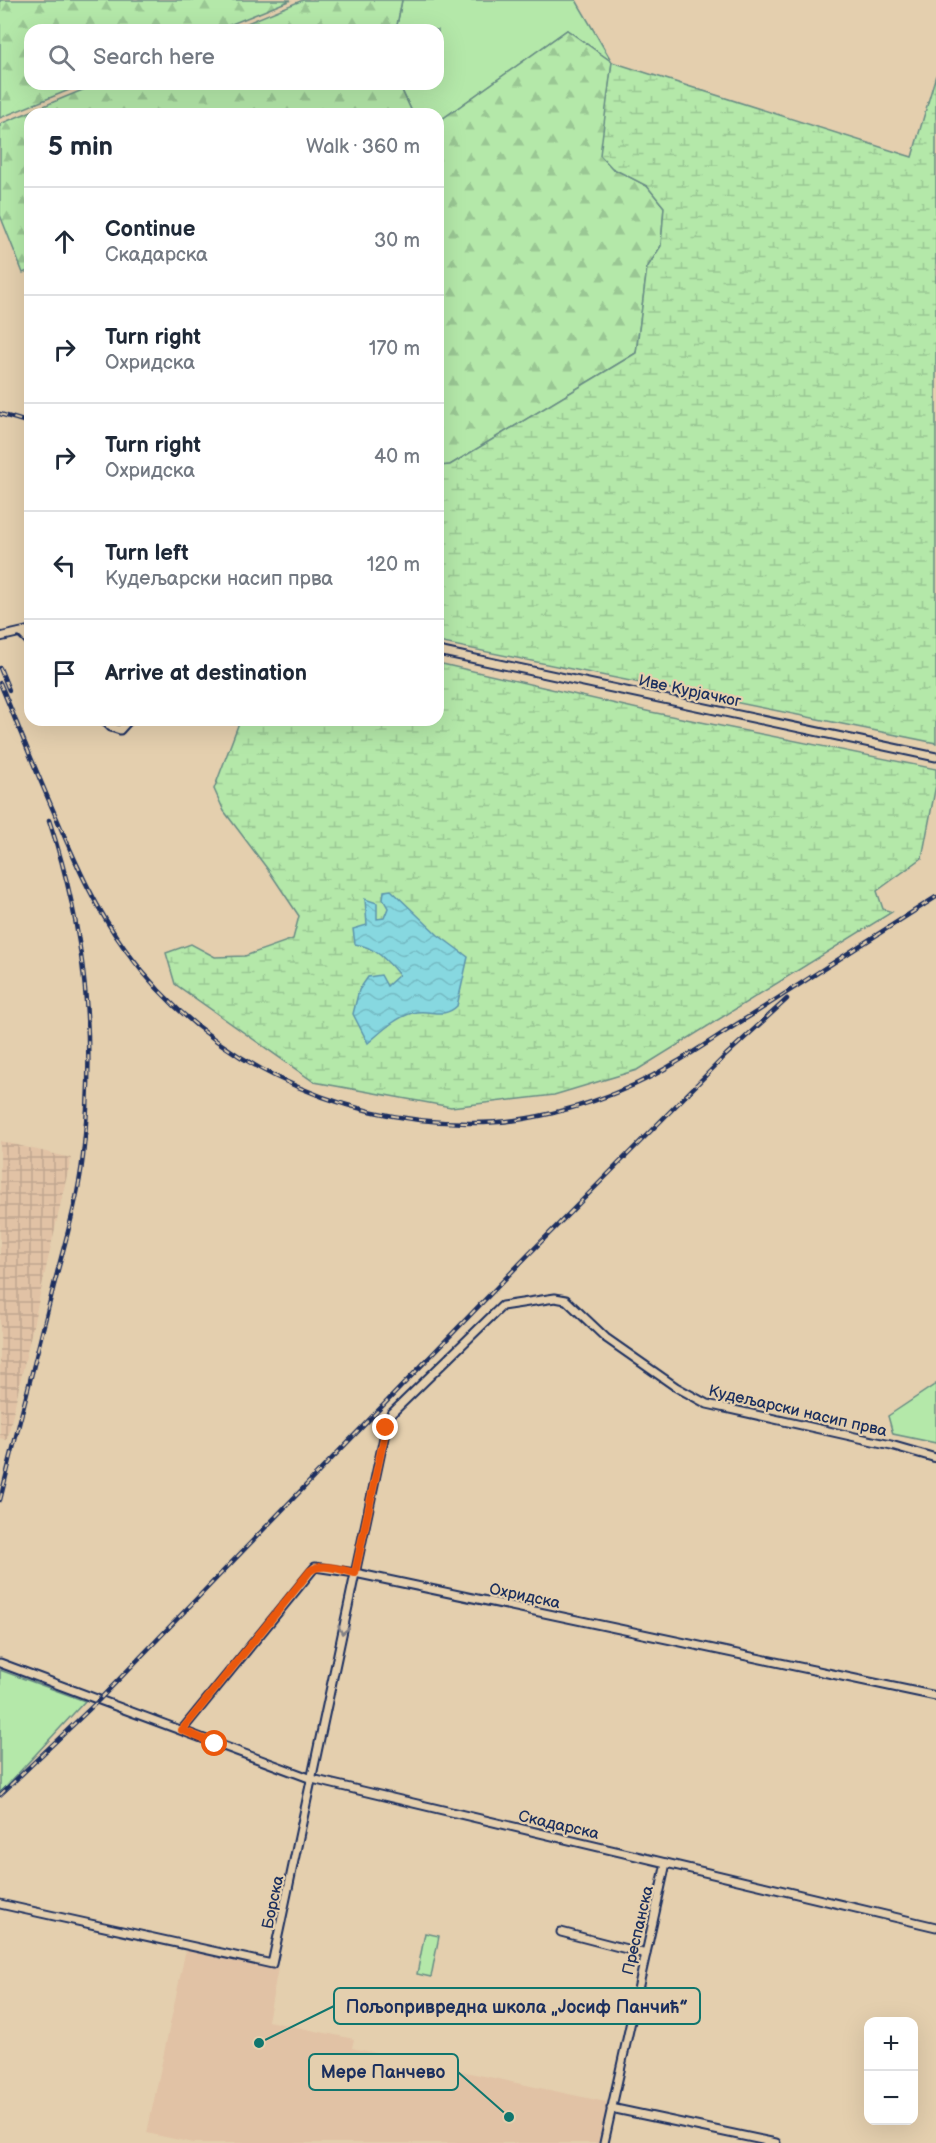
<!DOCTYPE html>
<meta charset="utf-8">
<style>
:root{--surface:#fff;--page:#f2f2f3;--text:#1f2937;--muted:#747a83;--line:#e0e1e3}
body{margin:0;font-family:"Balsamiq Sans",sans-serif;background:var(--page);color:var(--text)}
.controls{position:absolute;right:18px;bottom:18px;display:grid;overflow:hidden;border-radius:12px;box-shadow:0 6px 24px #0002}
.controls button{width:54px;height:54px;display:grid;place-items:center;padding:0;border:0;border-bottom:2px solid var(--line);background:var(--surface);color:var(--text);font:30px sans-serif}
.stop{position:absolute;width:18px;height:18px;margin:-14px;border:4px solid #ea580c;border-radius:50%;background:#fff}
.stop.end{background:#ea580c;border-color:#fff;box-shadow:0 2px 6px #0008}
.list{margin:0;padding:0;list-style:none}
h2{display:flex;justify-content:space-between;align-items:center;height:78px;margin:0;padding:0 24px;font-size:26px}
h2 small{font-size:20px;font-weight:400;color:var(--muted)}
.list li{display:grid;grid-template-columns:39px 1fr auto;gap:18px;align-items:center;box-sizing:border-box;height:108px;padding:0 24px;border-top:2px solid var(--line)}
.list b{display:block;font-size:22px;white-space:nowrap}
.list p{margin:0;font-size:20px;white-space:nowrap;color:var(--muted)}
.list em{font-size:20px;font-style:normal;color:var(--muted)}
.icon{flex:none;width:33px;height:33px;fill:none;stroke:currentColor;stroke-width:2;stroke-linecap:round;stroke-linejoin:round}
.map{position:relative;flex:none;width:936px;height:2143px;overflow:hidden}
.search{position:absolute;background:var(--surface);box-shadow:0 6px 24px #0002;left:24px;top:24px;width:420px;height:66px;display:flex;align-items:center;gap:15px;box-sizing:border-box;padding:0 21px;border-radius:18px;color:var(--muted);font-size:22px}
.panel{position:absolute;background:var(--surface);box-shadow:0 6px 24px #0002;left:24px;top:108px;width:420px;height:618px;border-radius:18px}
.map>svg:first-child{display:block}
.built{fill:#e1c2a5}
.industrial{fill:url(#industrial-grid)}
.green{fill:#b4e8a9;stroke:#688c84;stroke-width:1.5}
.forest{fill:url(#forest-firs);stroke:#688c84;stroke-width:1.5}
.wetland{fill:url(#wetland-marsh);stroke:#688c84;stroke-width:1.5}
.water{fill:url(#water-waves);stroke:#5c94ac;stroke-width:1.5}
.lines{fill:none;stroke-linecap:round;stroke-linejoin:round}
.minor-casing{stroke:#1b2f5e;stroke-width:11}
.minor{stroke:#e4cfae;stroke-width:7}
.rail-casing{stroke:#1b2f5e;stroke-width:4.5}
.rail{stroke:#e4cfae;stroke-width:2;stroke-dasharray:7;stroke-linecap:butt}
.oneway{stroke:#807f86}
.route{stroke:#ea580c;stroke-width:8}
.labels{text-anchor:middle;stroke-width:4.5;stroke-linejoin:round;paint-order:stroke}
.street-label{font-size:16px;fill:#1b2f5e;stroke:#e4cfae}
.leader{fill:none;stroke:#0f766e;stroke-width:2}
.callout-dot{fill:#0f766e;stroke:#e4cfae;stroke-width:2}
.callout{fill:#e4cfae;stroke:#0f766e;stroke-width:2}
.callout-label{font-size:18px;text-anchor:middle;font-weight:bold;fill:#1b2f5e}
</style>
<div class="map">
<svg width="936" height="2143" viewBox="0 0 936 2143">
<defs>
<pattern id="industrial-grid" width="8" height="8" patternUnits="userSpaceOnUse" patternTransform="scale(1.5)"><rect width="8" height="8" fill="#e1c2a5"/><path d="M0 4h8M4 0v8" fill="none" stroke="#c0a790"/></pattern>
<pattern id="forest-firs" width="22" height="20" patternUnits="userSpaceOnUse" patternTransform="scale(1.5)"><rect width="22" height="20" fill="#b4e8a9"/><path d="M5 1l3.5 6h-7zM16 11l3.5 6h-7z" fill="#9ac794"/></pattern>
<pattern id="wetland-marsh" width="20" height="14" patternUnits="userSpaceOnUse" patternTransform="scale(1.5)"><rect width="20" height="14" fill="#b4e8a9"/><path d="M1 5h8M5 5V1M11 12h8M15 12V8" fill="none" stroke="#9ac794"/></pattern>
<pattern id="water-waves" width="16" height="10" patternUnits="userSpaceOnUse" patternTransform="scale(1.5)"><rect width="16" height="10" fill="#87d8e0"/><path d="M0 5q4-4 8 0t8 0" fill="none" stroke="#74bac3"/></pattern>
</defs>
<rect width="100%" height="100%" fill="#e4cfae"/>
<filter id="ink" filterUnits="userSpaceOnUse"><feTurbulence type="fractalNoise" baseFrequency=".0167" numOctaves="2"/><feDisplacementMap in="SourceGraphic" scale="12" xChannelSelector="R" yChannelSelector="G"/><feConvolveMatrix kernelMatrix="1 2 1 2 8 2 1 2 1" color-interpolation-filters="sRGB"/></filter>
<g filter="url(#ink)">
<path class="built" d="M186,1949L278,1968L268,2021L354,2039L352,2048L611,2103L602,2143H193L147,2133Z"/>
<path class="industrial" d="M0,1141L71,1158L7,1440L0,1438Z"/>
<g class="green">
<path d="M402,0H576L612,62L567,30L438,122V114H413L399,84H438V30H396Z"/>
<path d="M936,1384V1443L893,1434L888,1416Z"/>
<path d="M0,1670L85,1701L0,1793Z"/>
<path d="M425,1933L439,1936L431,1977L417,1974Z"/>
</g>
<g class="forest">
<path d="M0,0H291L217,30H30V84H84L0,118Z"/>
<path d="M303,0H402L396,30H230Z"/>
<path d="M567,30L612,62L601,155L612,168L647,186L664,207L661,246L647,268L636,353L450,465L443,466L438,457V122Z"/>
<path d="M97,84H399L413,114H30V270L23,273L0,215V124Z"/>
</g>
<g class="wetland">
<path d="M612,62L912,157L936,75V743L438,642V466L450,465L636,353L647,268L661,246L664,207L647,186L612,168L600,155Z"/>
<path d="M438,663L651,712L936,769V785L922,858L877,891L883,909L892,912L637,1070L554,1095L451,1107L314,1082L175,984L166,953L191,944L215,957L245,956L293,939L299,916L269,871L224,811L214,789L240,720H438Z"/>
</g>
<path class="water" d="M391,890L438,935L468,957L457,1006C443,1020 429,1008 412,1013C395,1018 381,1032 368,1043L353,1014L359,990L368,977L381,975L387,986L399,975C387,960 375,947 355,944L353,929L367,925L365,899L377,903V919L384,918L388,908L383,899L384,891Z"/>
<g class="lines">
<g class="minor-casing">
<g id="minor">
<path d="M21,633L30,642"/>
<path d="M0,637L30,630"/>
<path d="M438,651L936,757"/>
<path d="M104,720L111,727L120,730L129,720"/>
<path d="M0,1663L312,1779L936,1927"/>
<path d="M182,1730L315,1567L355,1573L936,1696"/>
<path d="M0,1904L272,1964L386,1428L391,1414L502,1306L555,1298L566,1300L606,1338L676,1387L707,1404L891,1445L936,1458"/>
<path d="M561,1932L646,1954"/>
<path d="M611,2108L776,2143"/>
<path d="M604,2143L666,1863"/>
</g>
</g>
<use href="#minor" class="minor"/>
<g class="rail-casing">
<g id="rail">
<path d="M0,414L30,423"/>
<path d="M0,668L9,690"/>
<path d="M0,683C19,728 37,774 57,819C76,864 96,909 125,949C203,1058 334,1122 468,1123C524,1124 583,1108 634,1085C675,1066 712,1039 750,1016C812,976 874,937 936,897"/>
<path d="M0,1500C18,1430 35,1359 53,1289C64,1245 78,1201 83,1156C96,1039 86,932 49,820"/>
<path d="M0,1795L99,1700L529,1254L726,1055L787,999"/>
</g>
</g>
<use href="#rail" class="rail"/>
</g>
<defs><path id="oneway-chevron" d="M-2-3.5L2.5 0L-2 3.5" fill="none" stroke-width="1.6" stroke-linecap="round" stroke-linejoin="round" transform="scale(1.5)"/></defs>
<use class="oneway" href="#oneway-chevron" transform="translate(343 1630) rotate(102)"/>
</g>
<g class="lines" filter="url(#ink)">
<path class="route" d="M215,1744L182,1730L310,1571C322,1562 342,1570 355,1573L386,1428"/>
</g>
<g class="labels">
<g class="street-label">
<text transform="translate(690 690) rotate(12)" y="6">Иве Курјачког</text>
<text transform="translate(798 1410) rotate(13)" y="6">Кудељарски насип прва</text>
<text transform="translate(525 1595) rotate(12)" y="6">Охридска</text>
<text transform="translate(559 1824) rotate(13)" y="6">Скадарска</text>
<text transform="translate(272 1902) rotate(-78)" y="6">Борска</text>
<text transform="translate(637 1930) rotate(-77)" y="6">Преспанска</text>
</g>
</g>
<path class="leader" d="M259 2043L334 2006M509 2117L458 2072"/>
<g class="callout-dot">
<circle cx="259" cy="2043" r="6"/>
<circle cx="509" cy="2117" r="6"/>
</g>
<g class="callout">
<rect x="334" y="1988" width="366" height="36" rx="6"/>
<rect x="309" y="2054" width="149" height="36" rx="6"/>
</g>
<g class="callout-label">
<text x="517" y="2013">Пољопривредна школа „Јосиф Панчић”</text>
<text x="383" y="2078">Мере Панчево</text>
</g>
</svg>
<div class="controls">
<button>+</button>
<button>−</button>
</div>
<div class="stop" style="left:215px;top:1744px"></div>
<div class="stop end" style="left:386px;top:1428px"></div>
<div class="search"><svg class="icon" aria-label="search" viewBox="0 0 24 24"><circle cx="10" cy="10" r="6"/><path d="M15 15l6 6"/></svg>Search here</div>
<section class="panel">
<h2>5 min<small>Walk · 360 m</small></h2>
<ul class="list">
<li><svg class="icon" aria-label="ahead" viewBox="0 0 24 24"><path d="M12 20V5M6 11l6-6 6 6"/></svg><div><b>Continue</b><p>Скадарска</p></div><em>30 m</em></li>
<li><svg class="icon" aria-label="right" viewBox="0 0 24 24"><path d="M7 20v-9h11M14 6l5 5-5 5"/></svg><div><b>Turn right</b><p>Охридска</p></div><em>170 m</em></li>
<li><svg class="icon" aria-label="right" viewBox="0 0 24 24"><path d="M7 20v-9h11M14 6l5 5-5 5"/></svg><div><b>Turn right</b><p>Охридска</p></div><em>40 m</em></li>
<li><svg class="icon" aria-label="left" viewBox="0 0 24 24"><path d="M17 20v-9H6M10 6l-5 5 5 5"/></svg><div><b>Turn left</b><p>Кудељарски насип прва</p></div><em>120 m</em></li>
<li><svg class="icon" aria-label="arrive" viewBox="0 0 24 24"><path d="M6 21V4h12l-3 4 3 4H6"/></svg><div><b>Arrive at destination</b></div></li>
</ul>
</section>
</div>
